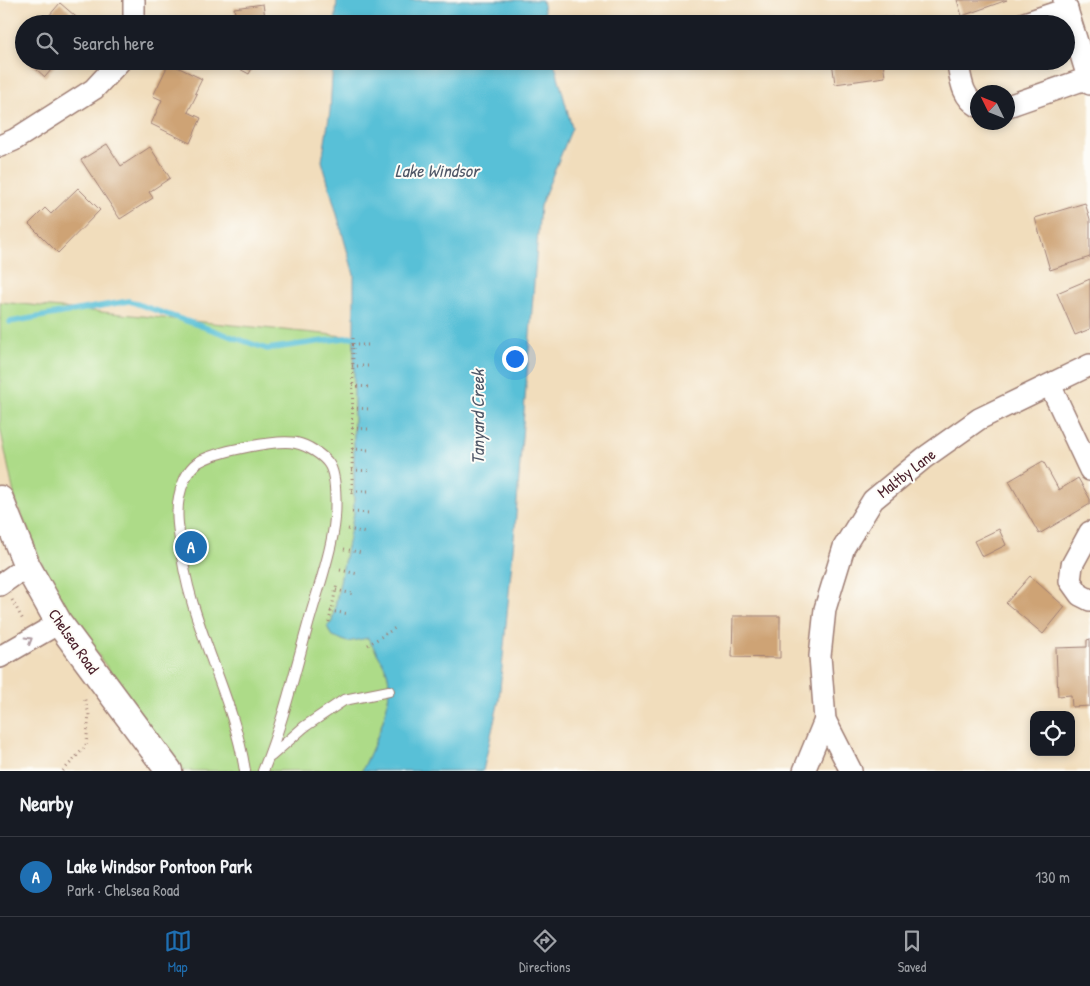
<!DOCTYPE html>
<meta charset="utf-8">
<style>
:root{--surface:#171b24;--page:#242831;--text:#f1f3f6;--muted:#9ea1a6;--line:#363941;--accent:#1f6fb2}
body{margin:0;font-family:"Patrick Hand",sans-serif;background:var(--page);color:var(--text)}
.controls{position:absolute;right:15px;bottom:15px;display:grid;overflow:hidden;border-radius:10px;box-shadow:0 2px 8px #0003}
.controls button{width:45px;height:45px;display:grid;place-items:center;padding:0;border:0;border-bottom:1px solid var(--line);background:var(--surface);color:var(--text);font:25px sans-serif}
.compass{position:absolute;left:970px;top:85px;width:45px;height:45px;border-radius:50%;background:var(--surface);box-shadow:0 2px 8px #0003;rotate:313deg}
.you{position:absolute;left:514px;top:358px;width:18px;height:18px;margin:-12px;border:4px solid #fff;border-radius:50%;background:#1a73e8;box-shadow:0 0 0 8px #1a73e833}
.badge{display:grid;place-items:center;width:32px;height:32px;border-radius:50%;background:var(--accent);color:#fff;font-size:16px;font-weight:700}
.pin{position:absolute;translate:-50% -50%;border:2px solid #fff;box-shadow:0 1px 5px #0006}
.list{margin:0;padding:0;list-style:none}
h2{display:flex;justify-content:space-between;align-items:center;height:65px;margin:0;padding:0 20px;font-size:21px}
h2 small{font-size:16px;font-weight:400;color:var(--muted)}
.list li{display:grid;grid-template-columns:32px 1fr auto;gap:15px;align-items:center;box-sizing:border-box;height:80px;padding:0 20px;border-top:1px solid var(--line)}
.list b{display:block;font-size:19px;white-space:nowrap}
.list p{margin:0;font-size:16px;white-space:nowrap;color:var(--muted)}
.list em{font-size:16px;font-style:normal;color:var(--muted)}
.icon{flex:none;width:28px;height:28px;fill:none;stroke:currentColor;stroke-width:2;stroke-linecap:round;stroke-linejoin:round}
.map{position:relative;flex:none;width:1090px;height:771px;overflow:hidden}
.search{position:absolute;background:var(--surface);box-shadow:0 2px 8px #0003;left:15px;right:15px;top:15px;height:55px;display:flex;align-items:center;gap:12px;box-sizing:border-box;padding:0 18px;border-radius:28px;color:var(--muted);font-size:19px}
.sheet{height:145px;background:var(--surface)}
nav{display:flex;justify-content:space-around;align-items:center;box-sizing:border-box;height:70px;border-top:1px solid var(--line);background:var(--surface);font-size:14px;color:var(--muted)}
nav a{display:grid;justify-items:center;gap:2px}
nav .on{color:var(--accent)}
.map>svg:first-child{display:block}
.green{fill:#addb88;stroke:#7c7d5a}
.water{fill:#59c0d7;stroke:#527081}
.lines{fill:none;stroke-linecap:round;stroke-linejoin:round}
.stream{stroke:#59c0d7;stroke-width:5.5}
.building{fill:#cea375}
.service-casing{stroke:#9e7e74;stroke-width:12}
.minor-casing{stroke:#9e7e74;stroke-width:24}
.tertiary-casing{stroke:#9e7e74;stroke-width:29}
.path{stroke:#9e7e74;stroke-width:3;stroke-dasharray:1 4;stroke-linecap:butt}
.service{stroke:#fff;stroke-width:10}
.minor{stroke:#fff;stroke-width:21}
.tertiary{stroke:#fff;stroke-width:26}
.oneway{stroke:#ae9aa0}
.labels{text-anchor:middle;stroke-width:4;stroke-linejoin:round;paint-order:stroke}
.street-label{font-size:16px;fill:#4a1f2b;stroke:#fdfcf7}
.water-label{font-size:18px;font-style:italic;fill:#4f5767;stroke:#fdfcf7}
</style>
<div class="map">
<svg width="1090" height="771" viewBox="0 0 1090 771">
<rect width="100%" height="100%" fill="#fdfcf7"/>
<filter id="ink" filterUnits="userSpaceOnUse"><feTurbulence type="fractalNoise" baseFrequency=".02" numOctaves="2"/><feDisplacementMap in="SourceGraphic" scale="10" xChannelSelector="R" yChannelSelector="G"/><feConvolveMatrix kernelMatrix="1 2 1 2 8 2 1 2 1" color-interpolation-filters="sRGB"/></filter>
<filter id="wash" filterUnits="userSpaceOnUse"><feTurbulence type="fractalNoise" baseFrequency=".0096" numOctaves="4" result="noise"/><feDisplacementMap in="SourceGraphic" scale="20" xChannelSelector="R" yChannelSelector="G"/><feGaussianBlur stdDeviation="1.12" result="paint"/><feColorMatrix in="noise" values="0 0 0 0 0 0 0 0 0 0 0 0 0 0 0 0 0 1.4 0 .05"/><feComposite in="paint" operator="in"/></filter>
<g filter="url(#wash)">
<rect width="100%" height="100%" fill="#f1ddbc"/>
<path class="green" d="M0,302L354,337V513L332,622L327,626L368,638C374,649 383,661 387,672C396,701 374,745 362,771H181L96,652L49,581L15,499L0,427Z"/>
<g class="water">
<path d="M337,0H542L547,24H335Z"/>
<path d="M333,61H554L572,128L540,206L515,528L499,700L483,771H362C374,745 396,701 387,672C383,661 374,649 368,638L347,642L331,635L327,626L332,622L354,513V275L322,161L330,111Z"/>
</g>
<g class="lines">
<path class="stream" d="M10,322L129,301L267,349L359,336"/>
</g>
<g id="blocks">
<g class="building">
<path d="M957,0H1007L962,16Z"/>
<path d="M60,3L82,22L81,24H42Z"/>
<path d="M263,4L266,24H237L234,8Z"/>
<path d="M893,17L894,24H857V23Z"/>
<path d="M27,61H59L45,77Z"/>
<path d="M225,61H256L249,74Z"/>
<path d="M832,61H883L885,77L835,84Z"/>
<path d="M169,63L202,79L195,93L197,94L188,112L201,118L190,143L151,124L162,100L153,96Z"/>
<path d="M107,144L121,166L150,147L170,178L149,192L153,198L120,219L81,160Z"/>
<path d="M78,188L100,210L58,253L29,224L45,208L51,214Z"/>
<path d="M1085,203L1090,219V257L1050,270L1035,218Z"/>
<path d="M1090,279V329L1075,335L1057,293Z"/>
<path d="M1043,461L1059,490L1078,478L1090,499V504L1039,534L1009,481Z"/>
<path d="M999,529L1006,545L982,557L974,541Z"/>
<path d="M1030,576L1065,607L1043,634L1006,603Z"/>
<path d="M733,616H780V658L732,657Z"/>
<path d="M1090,639V706L1072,707L1071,695L1058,696L1056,648L1087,647V640Z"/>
</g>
</g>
</g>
<g filter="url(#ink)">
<use href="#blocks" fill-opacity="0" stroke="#9e7e74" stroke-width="1"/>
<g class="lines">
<g class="service-casing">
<g id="service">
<path d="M271,756L304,727L344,700L389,691"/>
<path d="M245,771C233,692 187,621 180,540C178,526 176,512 179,497C181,486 187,470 197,463C213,452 276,439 296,443C307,445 323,455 329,464C338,477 336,518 333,533C328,563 317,592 309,621C295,671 283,722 263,771"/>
</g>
</g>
<g class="minor-casing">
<g id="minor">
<path d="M1064,0L1090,84"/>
<path d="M134,24V0"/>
<path d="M1022,24L1067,9"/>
<path d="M959,61L958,64C961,80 962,97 978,106"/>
<path d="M1008,106L1088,78"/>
<path d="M0,146L14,140L94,89L120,61"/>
<path d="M1050,385L1090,470"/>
<path d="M1090,532L1072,565L1070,581L1080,595L1090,600"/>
<path d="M0,585L27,566"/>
<path d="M0,657L59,623"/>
<path d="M804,771L825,720"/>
<path d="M851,771L825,720L820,656L825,609L844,547L873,500L924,458L979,419L1090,365"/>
</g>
</g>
<g class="tertiary-casing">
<path id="tertiary" d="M0,499L27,566L59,623L169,771"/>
</g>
<g class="path">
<path d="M352,345H371"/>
<path d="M352,366H371"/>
<path d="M352,386L370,387"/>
<path d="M352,408L370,409"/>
<path d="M352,428L369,429"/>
<path d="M352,449L370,450"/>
<path d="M352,470L370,471"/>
<path d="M352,491H370"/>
<path d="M352,494L353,338"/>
<path d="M352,512L370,513"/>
<path d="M348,529L366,533"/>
<path d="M344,549L362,553"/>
<path d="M340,570L358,574"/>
<path d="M336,590L353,594"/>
<path d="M12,600L23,620"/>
<path d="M330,611L349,614"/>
<path d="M329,622L337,583"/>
<path d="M368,645L395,628"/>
<path d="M63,771L86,746L89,714L84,697"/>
</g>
<use href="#service" class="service"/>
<use href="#minor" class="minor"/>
<use href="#tertiary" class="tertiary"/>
</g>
<defs><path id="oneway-chevron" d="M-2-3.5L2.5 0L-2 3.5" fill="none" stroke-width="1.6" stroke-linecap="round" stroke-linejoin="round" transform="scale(1.25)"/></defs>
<use class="oneway" href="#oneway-chevron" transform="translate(29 640) rotate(-31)"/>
</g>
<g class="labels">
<g class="street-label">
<text transform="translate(906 473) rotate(-38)" y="6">Maltby Lane</text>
<text transform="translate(74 641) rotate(55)" y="6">Chelsea Road</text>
</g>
<g class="water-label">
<text x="437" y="177">Lake Windsor</text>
<text transform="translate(478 417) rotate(-90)" y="6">Tanyard Creek</text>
</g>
</g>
</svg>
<div class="controls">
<button><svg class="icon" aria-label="locate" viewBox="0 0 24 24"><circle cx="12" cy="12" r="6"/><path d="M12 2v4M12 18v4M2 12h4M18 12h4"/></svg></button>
</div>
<svg class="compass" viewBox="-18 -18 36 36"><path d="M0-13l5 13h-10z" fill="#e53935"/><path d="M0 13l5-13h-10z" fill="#9ea1a6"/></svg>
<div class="you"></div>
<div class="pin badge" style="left:191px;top:547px">A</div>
<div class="search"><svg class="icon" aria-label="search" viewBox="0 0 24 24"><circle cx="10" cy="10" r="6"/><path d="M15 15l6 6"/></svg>Search here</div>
</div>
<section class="sheet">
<h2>Nearby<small></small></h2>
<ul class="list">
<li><span class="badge">A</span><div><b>Lake Windsor Pontoon Park</b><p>Park · Chelsea Road</p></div><em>130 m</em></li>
</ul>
</section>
<nav>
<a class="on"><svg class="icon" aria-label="map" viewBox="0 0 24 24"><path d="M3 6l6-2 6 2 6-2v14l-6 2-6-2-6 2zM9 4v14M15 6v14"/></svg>Map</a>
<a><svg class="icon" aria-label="directions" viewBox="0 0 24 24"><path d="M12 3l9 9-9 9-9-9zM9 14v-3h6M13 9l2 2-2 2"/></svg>Directions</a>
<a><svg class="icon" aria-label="saved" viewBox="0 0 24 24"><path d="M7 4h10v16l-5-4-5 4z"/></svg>Saved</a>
</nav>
